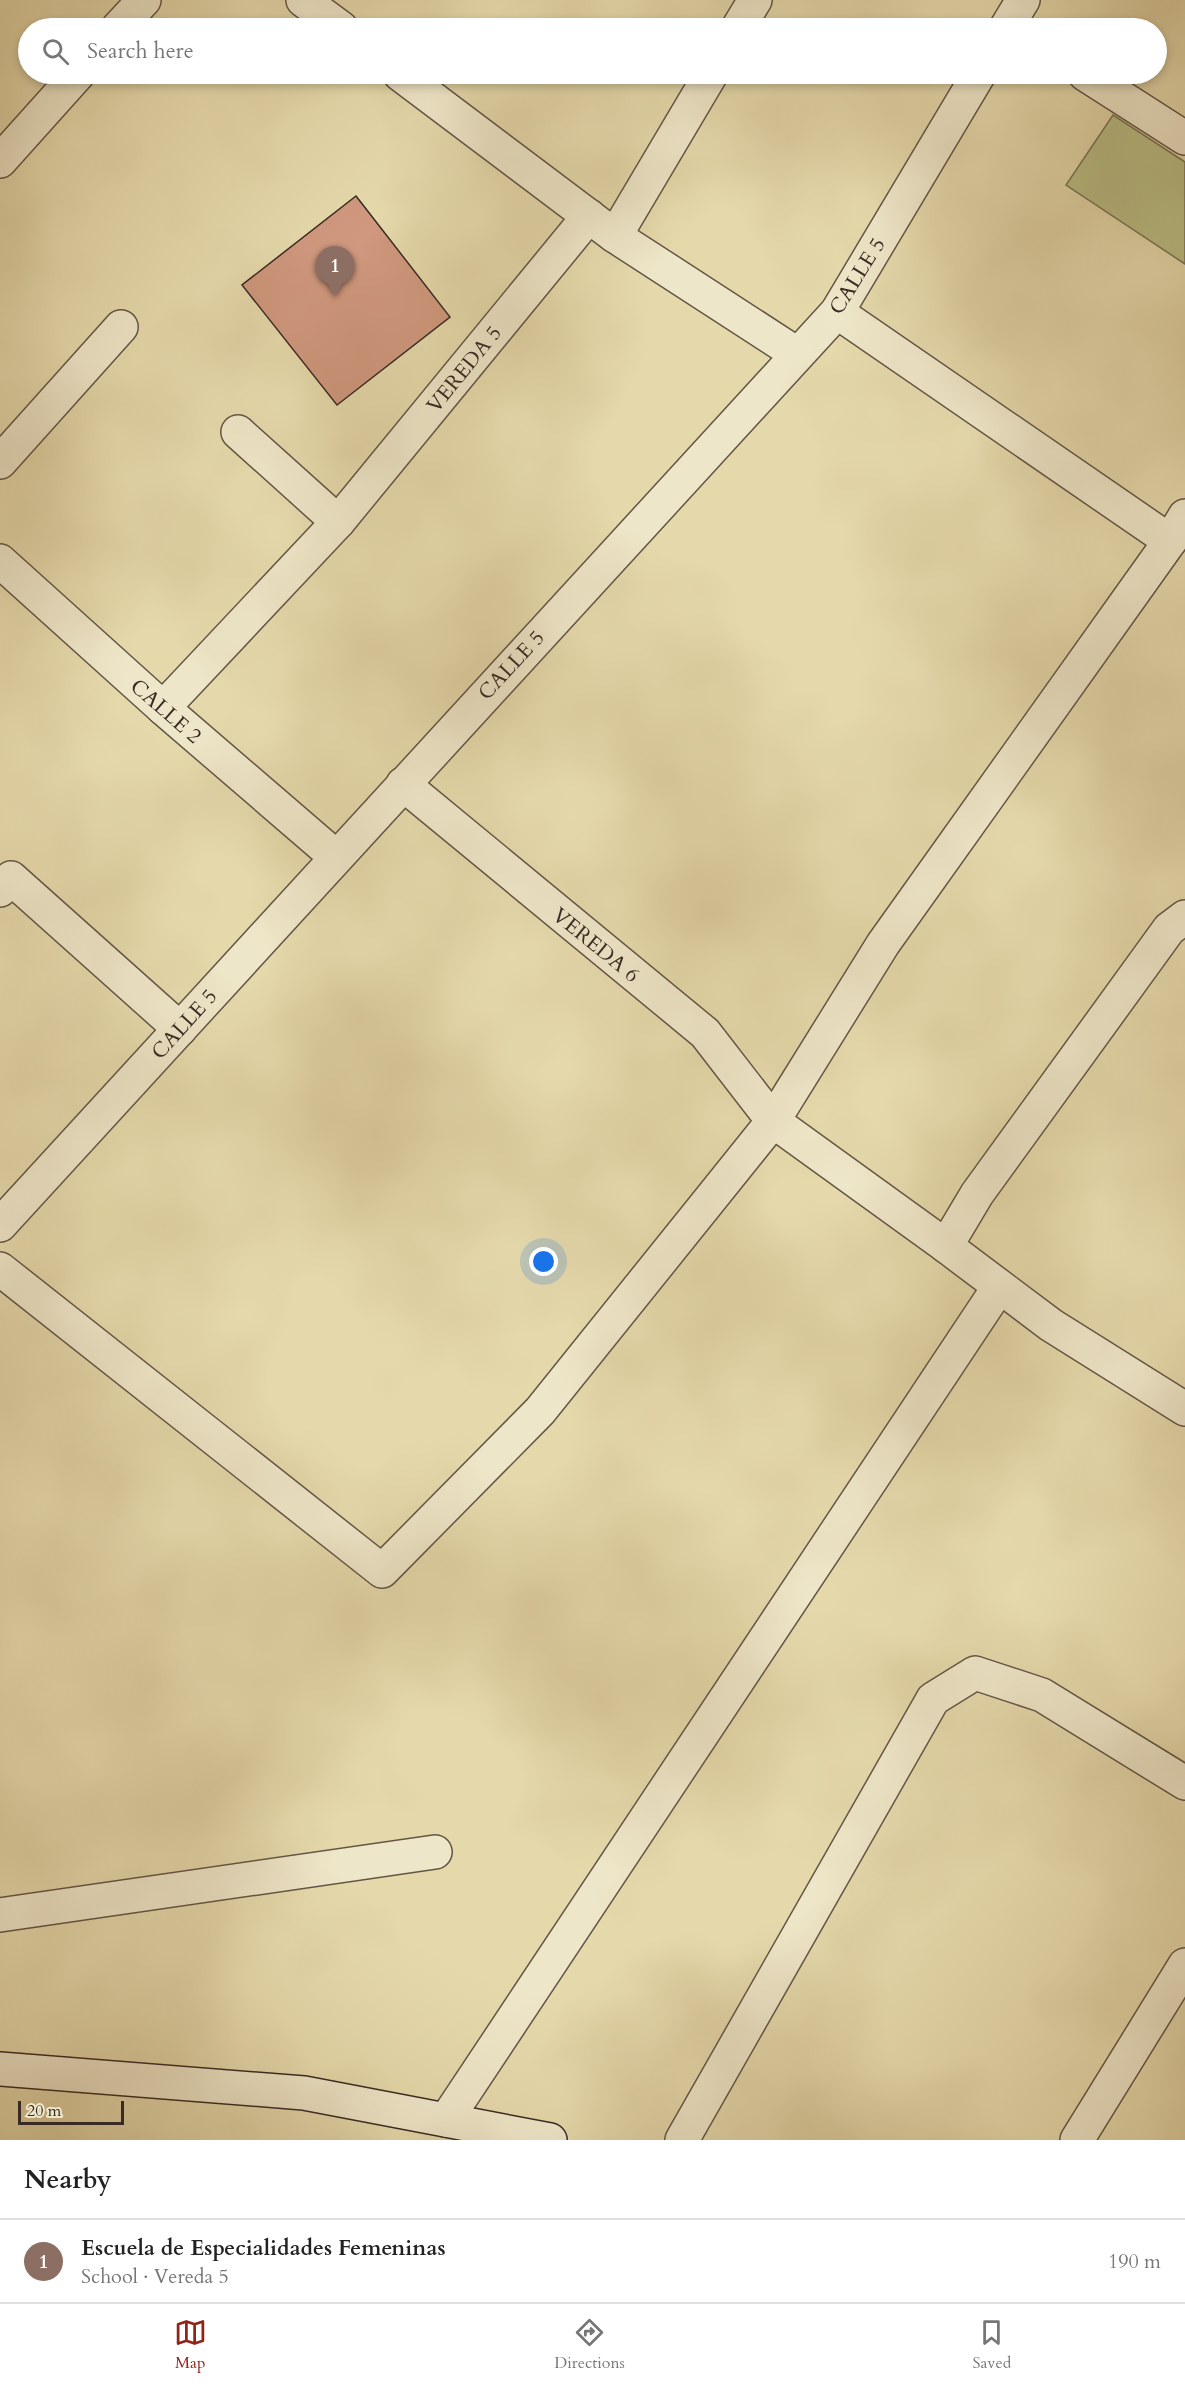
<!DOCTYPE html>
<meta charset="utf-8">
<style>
:root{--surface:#fff;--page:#f2f2f2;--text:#222;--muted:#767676;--line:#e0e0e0;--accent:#8f2418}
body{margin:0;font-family:Cardo,serif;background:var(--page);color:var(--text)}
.scale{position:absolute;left:18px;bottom:15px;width:106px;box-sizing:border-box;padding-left:6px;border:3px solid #392a24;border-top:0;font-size:16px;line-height:21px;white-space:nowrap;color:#392a24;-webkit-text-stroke:4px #eee6c8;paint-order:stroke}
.you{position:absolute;left:544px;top:1262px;width:21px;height:21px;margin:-15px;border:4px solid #fff;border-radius:50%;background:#1a73e8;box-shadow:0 0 0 9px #1a73e833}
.badge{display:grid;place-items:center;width:39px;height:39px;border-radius:50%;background:var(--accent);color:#fff;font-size:20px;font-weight:700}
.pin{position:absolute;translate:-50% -50px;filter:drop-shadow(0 2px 3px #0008)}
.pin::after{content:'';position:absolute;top:32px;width:21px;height:18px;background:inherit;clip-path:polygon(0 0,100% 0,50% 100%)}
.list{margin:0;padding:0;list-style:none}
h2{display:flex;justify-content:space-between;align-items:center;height:78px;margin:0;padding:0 24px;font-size:26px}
h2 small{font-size:20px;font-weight:400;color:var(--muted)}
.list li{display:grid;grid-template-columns:39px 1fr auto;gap:18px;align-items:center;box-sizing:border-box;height:84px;padding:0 24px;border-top:2px solid var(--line)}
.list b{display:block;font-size:22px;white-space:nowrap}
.list p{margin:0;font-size:20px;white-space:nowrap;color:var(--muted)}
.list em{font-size:20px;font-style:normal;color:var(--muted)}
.icon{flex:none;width:33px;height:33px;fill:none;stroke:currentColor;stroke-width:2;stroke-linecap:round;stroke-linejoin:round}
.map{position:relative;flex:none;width:1185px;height:2140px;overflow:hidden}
.search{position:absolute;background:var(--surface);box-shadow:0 3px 9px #0003;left:18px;right:18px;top:18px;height:66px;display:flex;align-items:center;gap:15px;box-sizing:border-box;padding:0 21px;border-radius:33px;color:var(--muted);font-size:22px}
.sheet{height:162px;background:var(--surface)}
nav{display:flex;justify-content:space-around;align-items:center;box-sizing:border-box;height:84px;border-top:2px solid var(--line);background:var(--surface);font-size:16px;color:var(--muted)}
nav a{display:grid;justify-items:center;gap:3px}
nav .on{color:var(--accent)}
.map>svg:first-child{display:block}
.green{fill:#babe86;stroke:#7a7455;stroke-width:1.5}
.building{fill:#d0987e;stroke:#392a24;stroke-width:1.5}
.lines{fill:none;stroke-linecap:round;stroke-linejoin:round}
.minor-casing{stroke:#645646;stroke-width:36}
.secondary-casing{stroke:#392a24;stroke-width:36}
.minor{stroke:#eee6c8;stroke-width:33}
.secondary{stroke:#eee6c8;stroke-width:33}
.labels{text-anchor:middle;stroke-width:4.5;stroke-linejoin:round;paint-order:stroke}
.street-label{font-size:21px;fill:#392a24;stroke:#eee6c8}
</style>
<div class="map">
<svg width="1185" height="2140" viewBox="0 0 1185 2140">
<rect width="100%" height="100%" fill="#e5d9ab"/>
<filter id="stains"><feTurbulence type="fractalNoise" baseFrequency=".00333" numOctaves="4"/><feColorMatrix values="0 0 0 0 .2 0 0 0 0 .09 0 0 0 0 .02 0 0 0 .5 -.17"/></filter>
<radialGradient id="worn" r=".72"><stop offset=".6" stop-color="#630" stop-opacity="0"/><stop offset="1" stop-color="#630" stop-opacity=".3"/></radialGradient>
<path class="green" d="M1113,115L1185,162V264L1066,185Z"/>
<path class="building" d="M356,196L450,317L337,405L242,285Z"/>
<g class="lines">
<g class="minor-casing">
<g id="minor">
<path d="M303,0L341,28"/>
<path d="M118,28L144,0"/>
<path d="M738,28L755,0"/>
<path d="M1006,28L1023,0"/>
<path d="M400,74L615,236L797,354"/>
<path d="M1085,74L1185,138"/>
<path d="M0,161L78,74"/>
<path d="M615,236L711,74"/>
<path d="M837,312L1170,541"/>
<path d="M238,432L338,522"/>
<path d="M0,462L121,327"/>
<path d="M0,561L163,708L336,857"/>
<path d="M163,708L338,522L589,216"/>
<path d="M403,784L705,1033L773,1121L946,1246L1051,1325L1185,1409"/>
<path d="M0,890L11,878L180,1029"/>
<path d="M0,1225L837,312L979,74"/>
<path d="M946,1246L977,1194L1169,929L1185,917"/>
<path d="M0,1269L382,1571L540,1411L773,1121L883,944L1170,541L1185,516"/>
<path d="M0,1915L435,1852"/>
<path d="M446,2120L999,1287"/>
<path d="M682,2140L933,1699L975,1673L1042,1695L1185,1783"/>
<path d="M1077,2140L1185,1965"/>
</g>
</g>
<g class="secondary-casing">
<path id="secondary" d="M0,2069L304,2093L550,2140"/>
</g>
<use href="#minor" class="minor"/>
<use href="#secondary" class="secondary"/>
</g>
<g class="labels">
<g class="street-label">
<text transform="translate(857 276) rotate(-58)" y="7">CALLE 5</text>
<text transform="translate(464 369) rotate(-51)" y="7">VEREDA 5</text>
<text transform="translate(511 665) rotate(-47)" y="7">CALLE 5</text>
<text transform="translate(166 711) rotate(41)" y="7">CALLE 2</text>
<text transform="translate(596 945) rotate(39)" y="7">VEREDA 6</text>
<text transform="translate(184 1024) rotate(-48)" y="7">CALLE 5</text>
</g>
</g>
<rect width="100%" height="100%" filter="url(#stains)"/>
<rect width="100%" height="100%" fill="url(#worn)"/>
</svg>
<div class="scale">20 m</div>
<div class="you"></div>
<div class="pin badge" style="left:335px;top:296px;background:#8d6e63">1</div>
<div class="search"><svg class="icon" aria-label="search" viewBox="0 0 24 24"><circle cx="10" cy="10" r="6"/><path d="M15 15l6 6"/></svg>Search here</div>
</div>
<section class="sheet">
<h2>Nearby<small></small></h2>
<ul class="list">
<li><span class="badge" style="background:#8d6e63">1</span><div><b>Escuela de Especialidades Femeninas</b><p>School · Vereda 5</p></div><em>190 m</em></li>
</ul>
</section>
<nav>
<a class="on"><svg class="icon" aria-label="map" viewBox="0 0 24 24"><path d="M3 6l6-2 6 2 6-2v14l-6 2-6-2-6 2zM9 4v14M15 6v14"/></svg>Map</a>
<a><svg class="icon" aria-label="directions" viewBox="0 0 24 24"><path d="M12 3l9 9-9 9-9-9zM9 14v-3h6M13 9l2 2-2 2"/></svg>Directions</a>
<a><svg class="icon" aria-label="saved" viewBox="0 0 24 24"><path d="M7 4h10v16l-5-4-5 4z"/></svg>Saved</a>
</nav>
